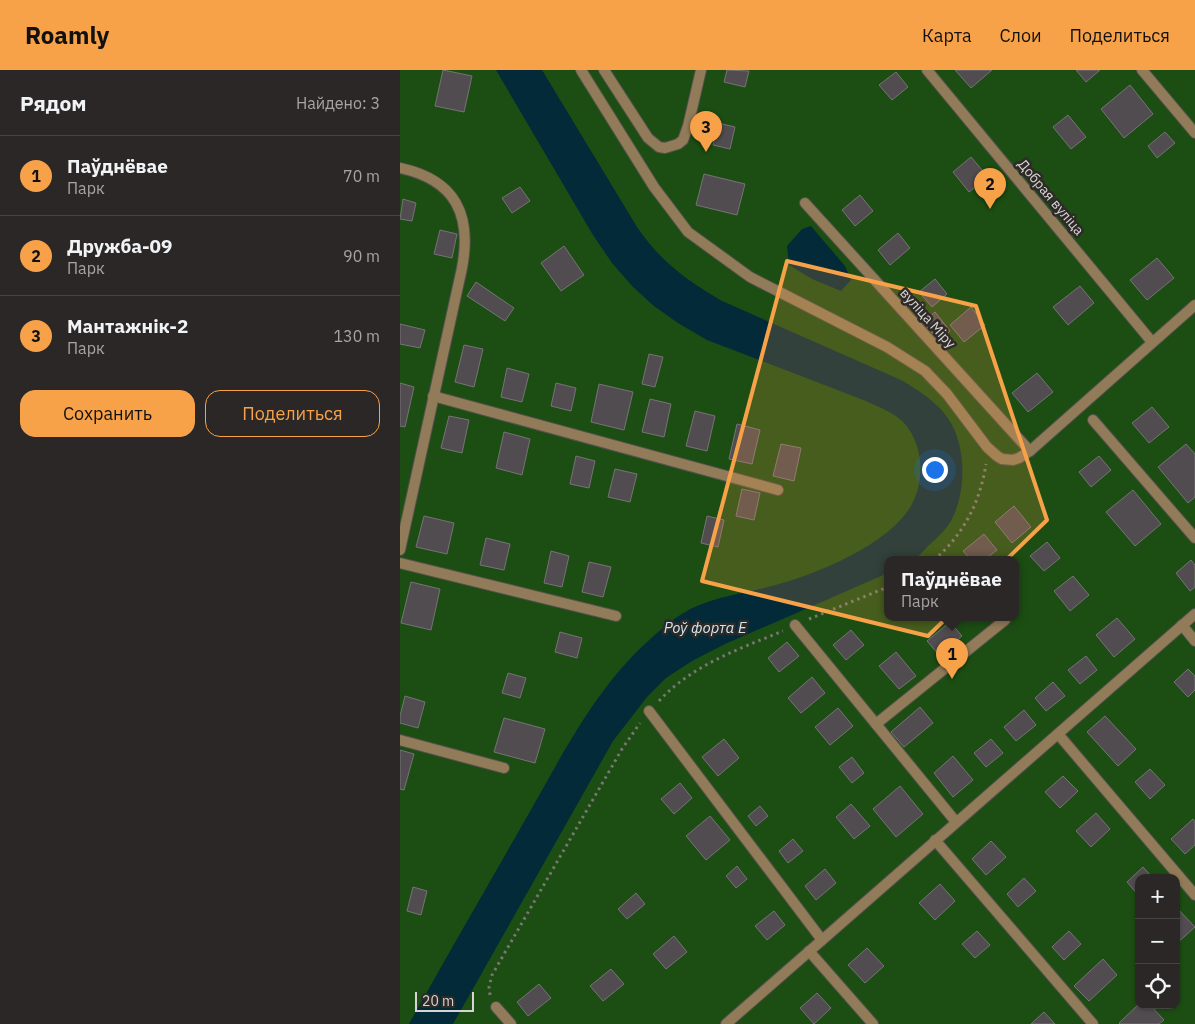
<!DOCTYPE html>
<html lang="ru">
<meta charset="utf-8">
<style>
:root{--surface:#2a2726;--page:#363332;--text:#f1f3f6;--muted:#a5a5a7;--line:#464443;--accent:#f7a248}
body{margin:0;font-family:"IBM Plex Sans",sans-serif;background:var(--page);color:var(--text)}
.controls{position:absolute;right:15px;bottom:15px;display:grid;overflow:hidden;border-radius:10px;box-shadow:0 1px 4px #0004}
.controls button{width:45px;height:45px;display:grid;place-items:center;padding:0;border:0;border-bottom:1px solid var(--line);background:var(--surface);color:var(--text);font:25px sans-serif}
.scale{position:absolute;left:15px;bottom:12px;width:59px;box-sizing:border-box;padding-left:5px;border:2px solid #d7d4d3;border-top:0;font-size:14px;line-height:18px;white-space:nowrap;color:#d7d4d3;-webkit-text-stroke:4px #2e2a28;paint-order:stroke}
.you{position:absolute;left:534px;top:399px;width:18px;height:18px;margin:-12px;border:4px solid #fff;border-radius:50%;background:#1a73e8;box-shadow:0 0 0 8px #1a73e833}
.badge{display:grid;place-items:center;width:32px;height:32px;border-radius:50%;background:var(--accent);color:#111;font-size:16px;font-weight:700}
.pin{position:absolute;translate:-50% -41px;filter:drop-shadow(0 1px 2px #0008)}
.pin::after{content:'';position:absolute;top:26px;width:18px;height:15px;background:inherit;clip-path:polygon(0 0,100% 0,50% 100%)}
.popup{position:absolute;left:484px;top:486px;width:135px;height:65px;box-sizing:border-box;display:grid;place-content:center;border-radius:10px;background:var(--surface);filter:drop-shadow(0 1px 4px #0005);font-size:16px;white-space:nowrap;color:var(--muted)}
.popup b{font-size:19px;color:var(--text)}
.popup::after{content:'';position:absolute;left:50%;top:100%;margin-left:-10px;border:10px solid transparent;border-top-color:var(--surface)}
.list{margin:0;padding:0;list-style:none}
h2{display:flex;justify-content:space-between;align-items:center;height:65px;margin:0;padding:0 20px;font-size:21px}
h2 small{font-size:16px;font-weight:400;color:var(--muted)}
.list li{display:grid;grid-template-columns:32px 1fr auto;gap:15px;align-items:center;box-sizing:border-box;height:80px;padding:0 20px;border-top:1px solid var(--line)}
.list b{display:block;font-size:19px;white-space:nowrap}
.list p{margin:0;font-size:16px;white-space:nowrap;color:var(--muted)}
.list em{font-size:16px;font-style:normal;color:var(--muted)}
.actions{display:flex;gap:10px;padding:15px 20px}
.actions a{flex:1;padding:11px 0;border:1px solid var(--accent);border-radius:15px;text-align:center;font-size:18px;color:var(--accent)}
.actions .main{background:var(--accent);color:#111}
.icon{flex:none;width:28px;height:28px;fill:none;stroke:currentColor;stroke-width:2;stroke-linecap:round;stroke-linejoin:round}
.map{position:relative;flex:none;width:795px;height:954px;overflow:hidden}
header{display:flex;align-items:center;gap:30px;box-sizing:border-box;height:70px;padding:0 25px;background:var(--accent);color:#111}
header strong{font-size:24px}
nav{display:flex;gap:28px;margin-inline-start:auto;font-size:18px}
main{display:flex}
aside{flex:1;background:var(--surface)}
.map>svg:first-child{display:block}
.green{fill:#1c4d13;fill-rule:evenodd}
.water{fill:#022a39}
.building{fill:#504c50;stroke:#777377}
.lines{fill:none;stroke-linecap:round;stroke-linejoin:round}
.service-casing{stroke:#55514f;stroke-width:12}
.path{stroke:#797674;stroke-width:3;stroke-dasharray:2.5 4;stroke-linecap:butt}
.service{stroke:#927b58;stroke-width:10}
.marked{fill:#f7a248;fill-opacity:0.2;stroke:#f7a248;stroke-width:4;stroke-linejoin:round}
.labels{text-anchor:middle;stroke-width:5;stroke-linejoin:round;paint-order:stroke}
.street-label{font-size:14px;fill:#d7d4d3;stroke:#2e2a28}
.water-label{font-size:15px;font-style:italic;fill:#cde6f2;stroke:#2e2a28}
</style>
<header>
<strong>Roamly</strong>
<nav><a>Карта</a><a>Слои</a><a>Поделиться</a></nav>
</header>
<main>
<aside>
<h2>Рядом<small>Найдено: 3</small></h2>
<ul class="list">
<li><span class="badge">1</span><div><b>Паўднёвае</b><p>Парк</p></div><em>70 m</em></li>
<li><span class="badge">2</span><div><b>Дружба-09</b><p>Парк</p></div><em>90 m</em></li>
<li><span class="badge">3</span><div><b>Мантажнік-2</b><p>Парк</p></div><em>130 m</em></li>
</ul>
<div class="actions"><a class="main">Сохранить</a><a>Поделиться</a></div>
</aside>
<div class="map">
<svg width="795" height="954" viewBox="0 0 795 954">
<rect width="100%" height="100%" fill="#383432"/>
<path class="green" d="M0,0H795V954H0ZM488,490H616V548H488ZM739,808H776V935H739Z"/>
<g class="water">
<path d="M96,0H142L237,157C262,193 285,209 322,231L501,310C521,322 544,336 554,359C566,386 565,423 552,449C547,459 537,468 529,475C524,480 518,488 511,490C505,492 495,490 488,490V503L325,574L292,591L266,608L247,627L213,671L53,954H9C48,884 88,815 128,745C163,684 194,621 246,573C261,559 278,544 297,536C322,525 352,522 379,514C419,503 489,474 511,436C525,411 524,375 504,353C494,342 478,337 466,331L307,270L278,253L254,236L233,217L212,193L193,165Z"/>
<path d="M411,156L445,196L451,210L441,221L412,209L389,195L387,176L402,159Z"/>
</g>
<g class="building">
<path d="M43,0L72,6L64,42L35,36Z"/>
<path d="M327,0L349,1L345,17L324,12Z"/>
<path d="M555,0H592L571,18Z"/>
<path d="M676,0H700L686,12Z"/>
<path d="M496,2L508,17L492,30L479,15Z"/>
<path d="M730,15L753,44L724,68L701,39Z"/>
<path d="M668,45L686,67L671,79L653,57Z"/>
<path d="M318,53L335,57L330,79L313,75Z"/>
<path d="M765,62L775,73L757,88L748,76Z"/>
<path d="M571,87L588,107L569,122L553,102Z"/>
<path d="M304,104L345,114L337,145L296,135Z"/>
<path d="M120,117L130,131L112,143L102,128Z"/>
<path d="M460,125L473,141L455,156L442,140Z"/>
<path d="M3,129L16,133L12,151L0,149Z"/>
<path d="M40,160L57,164L52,188L34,184Z"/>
<path d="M498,163L510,178L490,195L478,180Z"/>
<path d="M164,176L184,205L161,221L141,193Z"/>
<path d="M757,188L774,208L747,230L730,210Z"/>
<path d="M535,209L547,224L532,237L519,222Z"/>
<path d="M76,212L114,238L105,251L67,226Z"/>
<path d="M680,216L694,233L668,255L653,237Z"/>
<path d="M571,237L585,255L564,272L550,255Z"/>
<path d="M535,242L550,261L538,270L523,252Z"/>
<path d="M0,254L25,260L20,278L0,274Z"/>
<path d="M64,275L83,279L74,317L55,312Z"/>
<path d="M249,284L263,287L255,317L242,314Z"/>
<path d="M107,298L129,304L122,332L101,327Z"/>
<path d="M637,303L653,322L628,342L612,323Z"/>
<path d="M0,313L14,317L5,357L0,356Z"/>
<path d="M156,313L176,318L171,341L151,336Z"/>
<path d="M199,314L233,322L224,360L191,352Z"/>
<path d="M250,329L271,334L264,367L242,362Z"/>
<path d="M752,337L769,357L749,373L732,353Z"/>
<path d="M295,341L315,346L307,381L286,376Z"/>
<path d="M49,346L69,350L62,383L41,378Z"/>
<path d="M337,354L360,360L352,394L329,389Z"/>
<path d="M104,362L130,369L122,405L96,398Z"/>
<path d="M381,374L401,378L394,411L373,406Z"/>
<path d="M786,374L795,384V427L788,433L758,397Z"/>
<path d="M176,386L195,391L189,418L170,414Z"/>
<path d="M699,386L711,400L691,417L679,402Z"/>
<path d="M215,399L237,404L230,432L208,427Z"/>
<path d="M342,419L360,423L354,450L336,446Z"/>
<path d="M733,420L761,454L735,476L706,442Z"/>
<path d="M614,436L631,457L612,473L595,452Z"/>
<path d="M24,446L54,453L47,484L16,477Z"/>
<path d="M307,446L324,450L318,477L301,473Z"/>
<path d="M584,464L597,480L584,490H571L563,481Z"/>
<path d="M86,468L110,474L104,500L80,495Z"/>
<path d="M647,472L660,488L644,501L630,486Z"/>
<path d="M151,481L169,486L162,517L144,513Z"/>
<path d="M791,490L795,495V517L790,521L776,503Z"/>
<path d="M189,492L211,497L203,527L182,522Z"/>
<path d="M673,506L689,525L670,541L654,521Z"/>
<path d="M11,512L40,519L31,560L1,553Z"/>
<path d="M717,548L735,569L714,587L696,565Z"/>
<path d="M550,552L562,566L539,585L527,571Z"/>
<path d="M451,560L464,575L446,590L433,575Z"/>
<path d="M160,562L182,568L177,588L155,582Z"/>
<path d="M387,572L399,586L379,602L368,588Z"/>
<path d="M496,582L516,606L499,619L479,596Z"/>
<path d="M686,586L697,600L680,614L668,600Z"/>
<path d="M788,599L795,606V620L788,627L774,612Z"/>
<path d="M108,603L126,608L120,628L102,623Z"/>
<path d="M412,607L425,623L401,643L388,628Z"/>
<path d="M653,612L665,626L646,641L635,628Z"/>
<path d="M5,626L25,632L18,658L0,653V646Z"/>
<path d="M520,637L533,653L504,677L491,662Z"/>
<path d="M438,638L453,656L430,675L415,657Z"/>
<path d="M624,640L636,655L616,671L604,657Z"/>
<path d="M705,646L736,679L718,696L687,662Z"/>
<path d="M104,648L145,659L135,693L94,682Z"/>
<path d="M324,669L339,688L318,706L302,687Z"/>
<path d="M591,669L603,683L586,697L574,683Z"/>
<path d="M0,680L14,684L4,720L0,719Z"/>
<path d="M553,686L573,710L553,727L534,703Z"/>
<path d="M452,687L464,703L452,713L439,697Z"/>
<path d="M750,699L765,715L750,729L735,712Z"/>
<path d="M663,706L678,721L660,738L645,722Z"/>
<path d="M280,713L292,728L274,744L261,729Z"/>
<path d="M500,716L523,744L496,767L473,739Z"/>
<path d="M451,734L470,756L454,769L436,747Z"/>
<path d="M360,736L368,746L356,756L348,746Z"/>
<path d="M696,743L710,759L691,777L676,761Z"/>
<path d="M310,746L330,770L306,790L286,766Z"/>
<path d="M793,749L795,752V775L785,784L771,769Z"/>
<path d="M393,769L403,781L388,793L379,781Z"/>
<path d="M591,771L606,787L586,805L572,789Z"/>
<path d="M337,796L347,809L336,818L326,806Z"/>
<path d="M743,797L753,808H739L738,825L727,812Z"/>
<path d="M425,799L436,813L416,830L405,816Z"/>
<path d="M624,808L636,821L618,837L607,824Z"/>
<path d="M540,814L555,831L535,850L519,833Z"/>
<path d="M13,817L27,821L21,845L7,841Z"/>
<path d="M236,823L245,834L227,849L218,839Z"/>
<path d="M776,837L795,857L776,874Z"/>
<path d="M374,841L385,855L367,870L355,856Z"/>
<path d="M577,861L590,875L575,888L562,874Z"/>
<path d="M669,861L681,874L664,890L652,877Z"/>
<path d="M274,866L287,882L266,899L253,884Z"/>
<path d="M467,878L484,896L465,913L448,895Z"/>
<path d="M703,889L717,905L689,931L674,916Z"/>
<path d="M211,899L224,914L203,931L190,916Z"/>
<path d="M139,914L151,928L128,946L117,932Z"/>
<path d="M417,923L431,938L414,954L400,938Z"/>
<path d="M739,934L750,935L764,950L759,954H720L719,953Z"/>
<path d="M644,942L655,954H631Z"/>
</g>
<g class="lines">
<g class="service-casing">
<g id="service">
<path d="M181,0L254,117L288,162L350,207L487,277L525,301L547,324L587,377L597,386L602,389L613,390L619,388L630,381L795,235"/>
<path d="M204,0L248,68L259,77L265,78L278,74L283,70L288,56L301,0"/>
<path d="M527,0L752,272"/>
<path d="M742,0L795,63"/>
<path d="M0,98C56,110 72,145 62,198L0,480"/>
<path d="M405,133L630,381"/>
<path d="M33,326L378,420"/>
<path d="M693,350L795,468"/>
<path d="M0,493L216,546"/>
<path d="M395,555L556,752"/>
<path d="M782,555L795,571"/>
<path d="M249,641L422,870"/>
<path d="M476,654L605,550"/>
<path d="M658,664L795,825"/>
<path d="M0,670L104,698"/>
<path d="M535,770L693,954"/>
<path d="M409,881L473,954"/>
<path d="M96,937L111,954"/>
<path d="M326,954L795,544"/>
</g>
</g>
<g class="path">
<path d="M534,490C563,465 580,433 586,394"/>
<path d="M409,549L488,517"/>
<path d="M259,631C292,595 339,579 383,561"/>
<path d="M90,925L89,917L92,905L222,679L240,653"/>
</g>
<use href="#service" class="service"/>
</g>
<path class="marked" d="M387,191L576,236L647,450L528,566L302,511Z"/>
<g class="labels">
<g class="street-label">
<text transform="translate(651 127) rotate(50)" y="5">Добрая вуліца</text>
<text transform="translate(528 248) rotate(48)" y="5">вуліца Міру</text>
</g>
<g class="water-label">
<text x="305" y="563">Роў форта Е</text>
</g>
</g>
</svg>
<div class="controls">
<button>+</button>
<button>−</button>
<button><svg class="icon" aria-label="locate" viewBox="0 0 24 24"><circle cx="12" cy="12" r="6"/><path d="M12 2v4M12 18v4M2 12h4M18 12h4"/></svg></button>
</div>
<div class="scale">20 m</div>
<div class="you"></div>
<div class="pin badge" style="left:552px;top:609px">1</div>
<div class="popup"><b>Паўднёвае</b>Парк</div>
<div class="pin badge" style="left:590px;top:139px">2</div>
<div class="pin badge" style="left:306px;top:82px">3</div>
</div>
</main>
